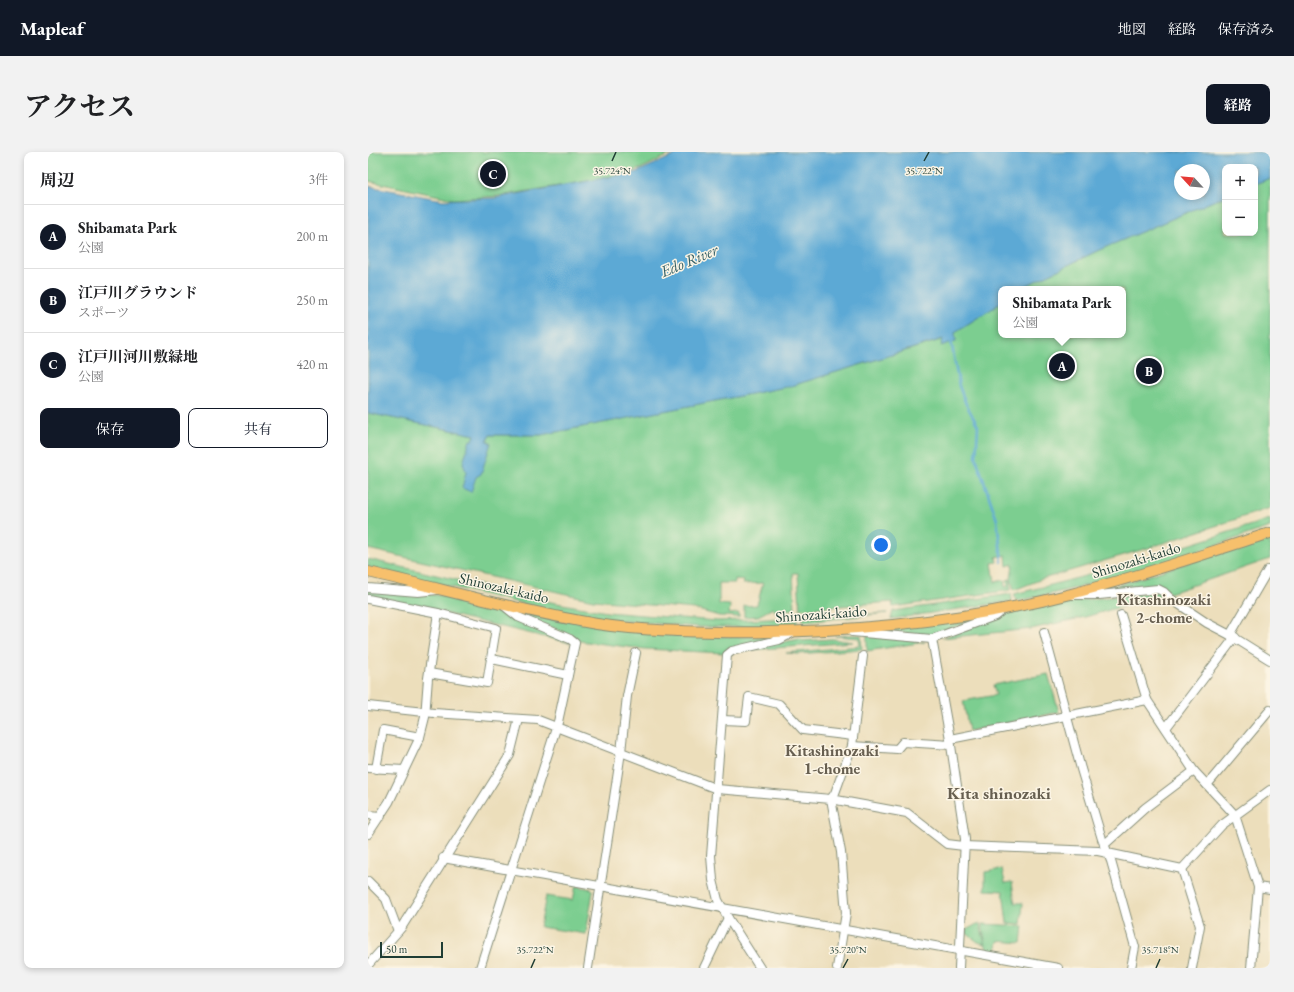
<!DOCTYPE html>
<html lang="ja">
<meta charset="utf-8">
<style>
:root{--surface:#fff;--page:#f2f2f2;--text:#202124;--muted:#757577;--line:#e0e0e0;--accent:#111827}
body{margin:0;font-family:"EB Garamond","Noto Serif JP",serif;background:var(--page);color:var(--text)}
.controls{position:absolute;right:12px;top:12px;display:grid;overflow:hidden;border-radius:8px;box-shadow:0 2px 6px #0003}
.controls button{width:36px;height:36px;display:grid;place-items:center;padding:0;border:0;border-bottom:1px solid var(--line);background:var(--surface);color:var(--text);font:20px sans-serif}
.compass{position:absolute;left:806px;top:12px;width:36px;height:36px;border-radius:50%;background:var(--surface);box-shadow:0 2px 6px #0003;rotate:296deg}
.scale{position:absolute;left:12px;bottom:10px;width:63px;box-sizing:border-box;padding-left:4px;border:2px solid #1f3d34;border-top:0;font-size:11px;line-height:14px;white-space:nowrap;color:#1f3d34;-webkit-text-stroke:3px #fcf5e5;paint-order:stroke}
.you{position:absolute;left:513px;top:393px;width:14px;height:14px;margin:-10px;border:3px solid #fff;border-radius:50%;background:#1a73e8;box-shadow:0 0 0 6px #1a73e833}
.badge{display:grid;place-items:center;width:26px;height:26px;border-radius:50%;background:var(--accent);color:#fff;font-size:13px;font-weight:700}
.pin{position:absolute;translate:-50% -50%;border:2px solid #fff;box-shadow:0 1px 4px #0006}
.popup{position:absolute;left:630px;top:134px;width:128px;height:52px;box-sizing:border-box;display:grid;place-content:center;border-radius:8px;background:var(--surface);filter:drop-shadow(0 1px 3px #0005);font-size:13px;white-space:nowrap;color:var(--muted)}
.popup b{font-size:15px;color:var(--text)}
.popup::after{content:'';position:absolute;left:50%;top:100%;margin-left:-8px;border:8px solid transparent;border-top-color:var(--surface)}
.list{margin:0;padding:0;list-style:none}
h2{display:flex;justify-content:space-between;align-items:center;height:52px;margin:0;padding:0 16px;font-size:17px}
h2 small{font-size:13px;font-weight:400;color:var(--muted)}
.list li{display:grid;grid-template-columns:26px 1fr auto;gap:12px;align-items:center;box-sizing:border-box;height:64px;padding:0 16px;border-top:1px solid var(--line)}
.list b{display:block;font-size:15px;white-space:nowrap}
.list p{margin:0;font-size:13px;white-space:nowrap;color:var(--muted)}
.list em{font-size:13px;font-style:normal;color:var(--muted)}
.actions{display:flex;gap:8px;padding:12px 16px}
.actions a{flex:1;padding:9px 0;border:1px solid var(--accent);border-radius:8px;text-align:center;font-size:14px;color:var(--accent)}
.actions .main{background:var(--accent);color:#fff}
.map{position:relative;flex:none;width:902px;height:816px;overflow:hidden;border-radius:8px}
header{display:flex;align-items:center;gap:24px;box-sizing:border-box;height:56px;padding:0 20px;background:var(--accent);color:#fff}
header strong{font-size:19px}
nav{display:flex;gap:22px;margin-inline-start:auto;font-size:14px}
.intro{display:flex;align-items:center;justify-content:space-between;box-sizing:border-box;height:96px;padding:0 24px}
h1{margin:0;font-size:28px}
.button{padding:10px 18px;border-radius:8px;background:var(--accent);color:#fff;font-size:14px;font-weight:700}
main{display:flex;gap:24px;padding:0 24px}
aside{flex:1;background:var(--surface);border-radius:8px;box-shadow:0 2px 6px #0003}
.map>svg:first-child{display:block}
.green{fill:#7cce90;stroke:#4e8662}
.water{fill:#5ca9d5;stroke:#3e7384;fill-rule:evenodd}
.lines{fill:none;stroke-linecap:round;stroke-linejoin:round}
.stream{stroke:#5ca9d5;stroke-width:2.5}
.minor-casing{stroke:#868e78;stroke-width:10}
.major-casing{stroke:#868e78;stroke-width:12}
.minor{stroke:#fff;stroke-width:8}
.major{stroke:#f7c06c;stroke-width:10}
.ticks{fill:none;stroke:#1f3d34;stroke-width:1.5}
.labels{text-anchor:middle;stroke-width:3;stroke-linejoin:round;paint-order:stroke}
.street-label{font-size:15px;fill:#1f3d34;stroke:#fcf5e5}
.water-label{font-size:16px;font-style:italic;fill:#315d64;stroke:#fcf5e5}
.neighbourhood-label{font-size:16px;font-weight:bold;fill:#675f50;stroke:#fcf5e5}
.quarter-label{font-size:17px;font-weight:bold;fill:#675f50;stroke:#fcf5e5}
.ticks-label{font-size:10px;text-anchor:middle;fill:#1f3d34;stroke:#fcf5e5;stroke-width:3;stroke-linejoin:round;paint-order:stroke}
</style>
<header>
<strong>Mapleaf</strong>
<nav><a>地図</a><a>経路</a><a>保存済み</a></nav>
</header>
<div class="intro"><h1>アクセス</h1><a class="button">経路</a></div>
<main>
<aside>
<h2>周辺<small>3件</small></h2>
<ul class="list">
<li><span class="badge">A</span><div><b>Shibamata Park</b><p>公園</p></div><em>200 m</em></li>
<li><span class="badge">B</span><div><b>江戸川グラウンド</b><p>スポーツ</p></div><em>250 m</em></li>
<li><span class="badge">C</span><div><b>江戸川河川敷緑地</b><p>公園</p></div><em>420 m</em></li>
</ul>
<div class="actions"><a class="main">保存</a><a>共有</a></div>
</aside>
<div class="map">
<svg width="902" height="816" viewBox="0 0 902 816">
<rect width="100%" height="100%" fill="#fcf5e5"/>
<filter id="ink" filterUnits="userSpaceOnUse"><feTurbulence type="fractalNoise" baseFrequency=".025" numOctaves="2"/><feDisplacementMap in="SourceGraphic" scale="8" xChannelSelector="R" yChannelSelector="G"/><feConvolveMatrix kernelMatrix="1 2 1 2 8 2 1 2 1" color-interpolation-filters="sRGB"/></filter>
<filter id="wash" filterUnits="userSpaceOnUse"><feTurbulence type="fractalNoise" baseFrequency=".012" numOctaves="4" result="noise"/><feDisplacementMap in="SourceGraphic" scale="16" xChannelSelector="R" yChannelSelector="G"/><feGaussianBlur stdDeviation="0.9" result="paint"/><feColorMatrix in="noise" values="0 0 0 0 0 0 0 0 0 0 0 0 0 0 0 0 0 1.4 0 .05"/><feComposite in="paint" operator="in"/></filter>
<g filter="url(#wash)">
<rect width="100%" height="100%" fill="#ecdebb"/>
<g class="green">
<path d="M0,0H307L272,17L226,28L130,44L86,47L0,29Z"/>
<path d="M902,26V356L780,396L674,427L646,438L643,427L645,412L639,414L638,403L628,405L629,410L624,411L627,430L636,428L637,435H640L639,428L642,427L643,438L525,455L524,450L432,457L430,421H425L427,457L406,459L405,456L390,464L376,465V454L389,453L395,431L375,432L376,428L367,427V431H351V452L362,453L361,462L371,461V465L351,464L326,457L225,448L0,397V261L107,283H173L423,234L576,187L573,194L587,180L633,151V183H755V137H651L729,99L857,44V81H887V32Z"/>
<path d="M902,367V375C818,403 735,433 648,449L646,442C733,422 817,394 902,367Z"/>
<path d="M902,384V407L802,441L792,433L729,440Z"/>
<path d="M0,407L183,450L239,460L349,469L429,466V473H419V475H332L256,469L218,464L181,458L0,415Z"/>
<path d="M0,438L81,444L104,450L202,491L0,443Z"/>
<path d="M789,440L794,443L717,465L663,477L574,486L646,459L677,452Z"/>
<path d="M643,442L644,449L523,467L525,459Z"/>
<path d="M153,460L278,481L315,484L413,485L362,496L355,501L277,497L211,489L205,484L153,463Z"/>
<path d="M519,461L435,470V466Z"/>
<path d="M625,462L562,483L502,478Z"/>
<path d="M481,483H493L494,497L430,502L418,501L492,494L491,486L467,484Z"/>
<path d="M499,484L557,490L499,499Z"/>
<path d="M432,487L435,489L464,487L485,490L369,499Z"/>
<path d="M680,522L691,560L601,579L595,549L628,543L625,533Z"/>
<path d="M634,717L637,731L644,730L647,751H655L653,772L639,771L635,739L617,738V720Z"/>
<path d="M208,734L224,737L225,739L218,782L172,775L178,744L205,748Z"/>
<path d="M609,772H612L617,792L610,790L598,781V778Z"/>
<path d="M614,772L655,774L653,791L630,789L628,801L619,799Z"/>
</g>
<path class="water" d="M307,0H902V26L887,32V15H857V44L729,99L651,137H633V151L587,180L588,189L573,194L575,187L423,234L173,283H122L119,289L123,291L113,322L108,325L103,340L94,336L98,320L95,311L102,288H105L107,283L0,261V34L75,48L127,46L269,20L307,3ZM812,18H836V42H812Z"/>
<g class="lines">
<path class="stream" d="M583,188L591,234L598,252L610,274L608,306L629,368L634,410"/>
</g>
</g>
<g filter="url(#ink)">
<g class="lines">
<g class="minor-casing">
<g id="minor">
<path d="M0,436L50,440L69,438"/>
<path d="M705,443H731L790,437L796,440L803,447L839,471L862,483L902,508"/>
<path d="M0,447L70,461L128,476L119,531L61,521"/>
<path d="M753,463L779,548L826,619L867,663L890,735L883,816"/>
<path d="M484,480L564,487"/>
<path d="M676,480L713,617L734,687L743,709L767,795L763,816"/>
<path d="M862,483L900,418L902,419"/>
<path d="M124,507L200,523"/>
<path d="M0,554L66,561L170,568L349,637L463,647L539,661L579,692L596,694L730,699L814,717L832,774L824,816"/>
<path d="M354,568L378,569L381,545L411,552L435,578L485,584"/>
<path d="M798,576L867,485"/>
<path d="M582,587L779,548"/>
<path d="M484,594L529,597L535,590L583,593"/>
<path d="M0,616L36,618"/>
<path d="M8,617L15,578L52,585"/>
<path d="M839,633L902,558"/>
<path d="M0,663L13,664"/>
<path d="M0,682L21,650L52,585L57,565L60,526L70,461"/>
<path d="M736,693L777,656L826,619"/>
<path d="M75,706L690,816"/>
<path d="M814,717L854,673L902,638"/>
<path d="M0,729L18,747L30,779"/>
<path d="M890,735L902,737"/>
<path d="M0,813L33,776L142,603L151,567"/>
<path d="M112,816L190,570L207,491L202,487L150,465L135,453"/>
<path d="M220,816L253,600L259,544L268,501"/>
<path d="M336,816L360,766"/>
<path d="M392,816L360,766L350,748L345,728L343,704L359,503L364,499L411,488L426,480"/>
<path d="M469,816L478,761L473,700L463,647L467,641L484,594L495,504"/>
<path d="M591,816L597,687L582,587L564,487L627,464L637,456"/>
</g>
</g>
<g class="major-casing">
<path id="major" d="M0,420C71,436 141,456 212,469C257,478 304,479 350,480C465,482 591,471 703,442C770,425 836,402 902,381"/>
</g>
<use href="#minor" class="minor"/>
<use href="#major" class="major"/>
</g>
</g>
<path class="ticks" d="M244,9L248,0M556,9L561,0M163,816L167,807M475,816L480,807M788,816L792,807"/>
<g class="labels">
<g class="street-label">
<text transform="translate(768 408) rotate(-17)" y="5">Shinozaki-kaido</text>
<text transform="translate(136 436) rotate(13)" y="5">Shinozaki-kaido</text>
<text transform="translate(453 462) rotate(-4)" y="5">Shinozaki-kaido</text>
</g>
<g class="water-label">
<text transform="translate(321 108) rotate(-23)" y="6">Edo River</text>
</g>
<g class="neighbourhood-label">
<text x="796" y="453">Kitashinozaki<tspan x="796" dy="18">2-chome</tspan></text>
<text x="464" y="604">Kitashinozaki<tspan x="464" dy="18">1-chome</tspan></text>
</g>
<g class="quarter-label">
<text x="631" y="647">Kita shinozaki</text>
</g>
</g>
<g class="ticks-label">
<text x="244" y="22">35.724°N</text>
<text x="556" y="22">35.722°N</text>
<text x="167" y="801">35.722°N</text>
<text x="480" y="801">35.720°N</text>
<text x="792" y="801">35.718°N</text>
</g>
</svg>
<div class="controls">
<button>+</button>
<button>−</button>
</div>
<svg class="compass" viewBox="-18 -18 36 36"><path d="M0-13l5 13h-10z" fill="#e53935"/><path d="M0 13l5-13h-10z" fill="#757577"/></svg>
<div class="scale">50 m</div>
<div class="you"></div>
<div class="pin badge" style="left:694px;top:214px">A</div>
<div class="popup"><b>Shibamata Park</b>公園</div>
<div class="pin badge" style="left:781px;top:219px">B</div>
<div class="pin badge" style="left:125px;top:22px">C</div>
</div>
</main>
